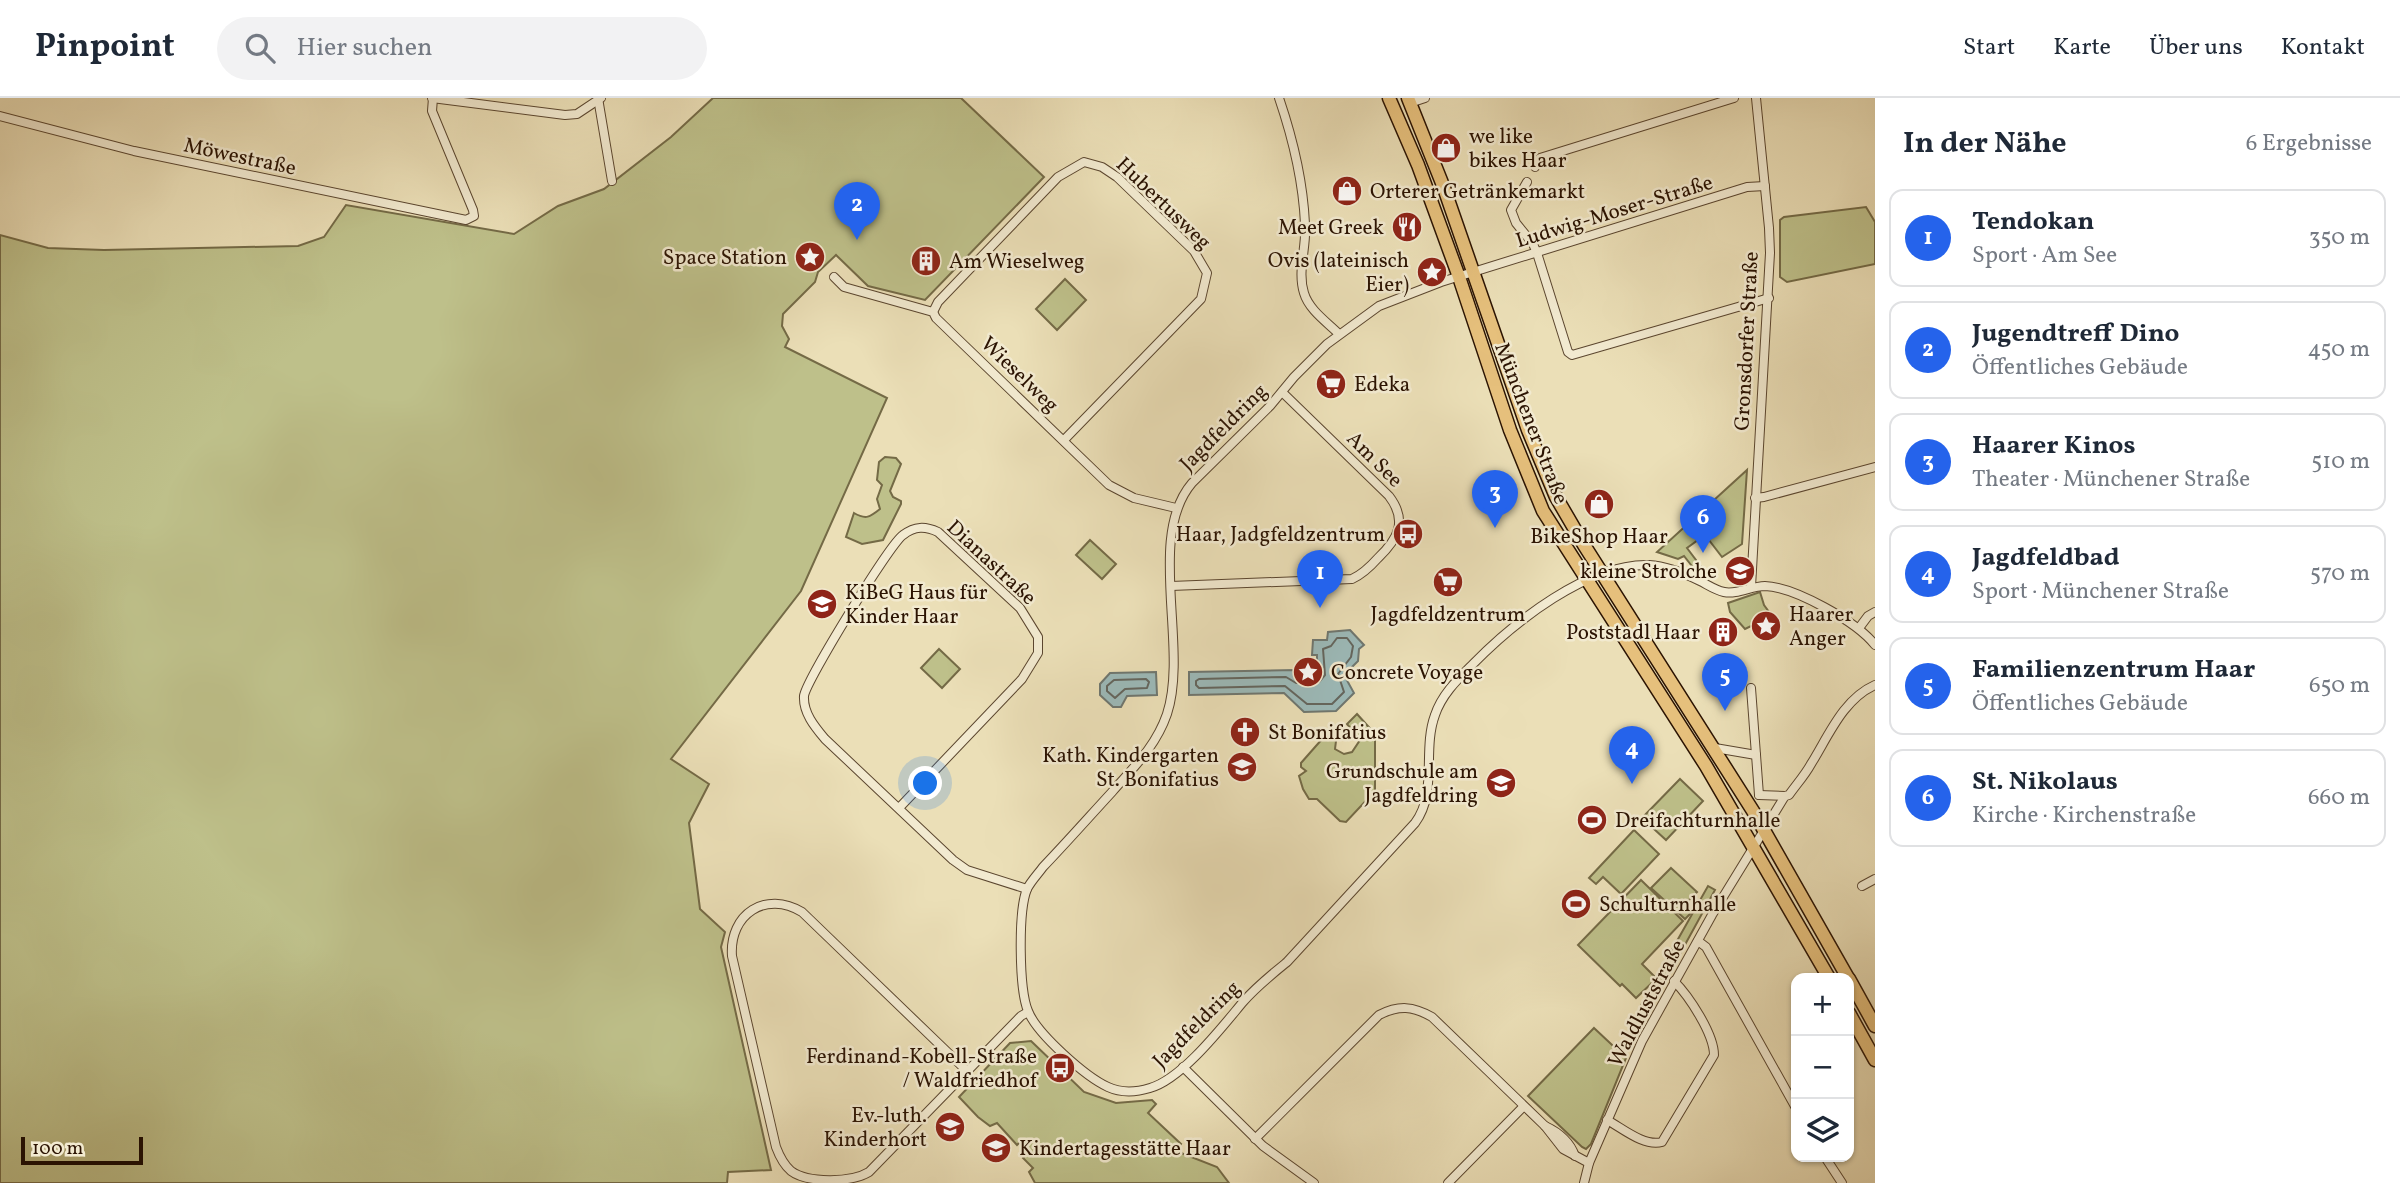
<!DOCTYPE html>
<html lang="de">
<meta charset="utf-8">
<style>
:root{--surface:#fff;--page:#f2f2f3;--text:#1f2937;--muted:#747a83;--line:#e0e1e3;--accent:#2563eb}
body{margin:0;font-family:Vollkorn,serif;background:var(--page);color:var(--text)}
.controls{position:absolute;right:21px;bottom:21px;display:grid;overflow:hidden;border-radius:14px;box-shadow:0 2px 5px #0004}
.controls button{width:63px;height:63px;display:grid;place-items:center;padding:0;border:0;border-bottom:2px solid var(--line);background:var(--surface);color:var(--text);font:35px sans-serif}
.scale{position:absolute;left:21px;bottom:18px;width:122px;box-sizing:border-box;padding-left:7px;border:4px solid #2b1302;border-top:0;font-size:19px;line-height:24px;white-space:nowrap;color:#2b1302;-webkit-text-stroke:5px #f2ead0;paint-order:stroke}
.you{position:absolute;left:926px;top:686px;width:24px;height:24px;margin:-18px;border:5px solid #fff;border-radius:50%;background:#1a73e8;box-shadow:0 0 0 10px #1a73e833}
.badge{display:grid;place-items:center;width:46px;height:46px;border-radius:50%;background:var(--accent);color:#fff;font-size:23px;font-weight:700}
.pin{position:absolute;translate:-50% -58px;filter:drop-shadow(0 2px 4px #0008)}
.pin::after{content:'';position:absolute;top:37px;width:24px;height:21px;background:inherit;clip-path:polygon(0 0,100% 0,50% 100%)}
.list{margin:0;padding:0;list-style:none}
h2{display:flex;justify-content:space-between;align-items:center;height:91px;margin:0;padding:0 28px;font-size:30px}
h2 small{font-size:23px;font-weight:400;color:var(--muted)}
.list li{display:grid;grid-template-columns:46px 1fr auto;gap:21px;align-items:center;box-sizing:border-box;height:98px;margin:0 14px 14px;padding:0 14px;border:2px solid var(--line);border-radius:14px}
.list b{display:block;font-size:26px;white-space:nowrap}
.list p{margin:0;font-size:23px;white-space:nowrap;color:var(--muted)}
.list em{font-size:23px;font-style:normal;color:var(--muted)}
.icon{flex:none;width:38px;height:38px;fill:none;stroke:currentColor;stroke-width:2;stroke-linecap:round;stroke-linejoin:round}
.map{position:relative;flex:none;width:1875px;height:1085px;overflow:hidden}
header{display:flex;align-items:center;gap:42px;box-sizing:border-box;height:98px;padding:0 35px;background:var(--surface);border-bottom:2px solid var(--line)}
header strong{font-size:33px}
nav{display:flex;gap:38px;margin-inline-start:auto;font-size:24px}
.search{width:490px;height:63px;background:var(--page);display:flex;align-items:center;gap:18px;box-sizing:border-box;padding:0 24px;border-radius:38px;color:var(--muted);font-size:26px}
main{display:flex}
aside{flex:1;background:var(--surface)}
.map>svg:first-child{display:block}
.green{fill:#bec08a;stroke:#746a46;stroke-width:2}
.water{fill:#9cbab9;stroke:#6f7770;stroke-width:2}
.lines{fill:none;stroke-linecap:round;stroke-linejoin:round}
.shore{stroke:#64665e;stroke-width:2}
.minor-casing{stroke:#5b462f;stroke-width:10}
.primary-casing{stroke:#2b1302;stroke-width:15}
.minor{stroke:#f2ead0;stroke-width:8}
.primary{stroke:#e6c07c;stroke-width:12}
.labels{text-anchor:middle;stroke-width:5;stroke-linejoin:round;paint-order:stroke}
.poi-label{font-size:21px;fill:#2b1302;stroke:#f2ead0;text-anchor:start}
.street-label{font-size:21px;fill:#2b1302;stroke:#f2ead0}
</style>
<header>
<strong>Pinpoint</strong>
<div class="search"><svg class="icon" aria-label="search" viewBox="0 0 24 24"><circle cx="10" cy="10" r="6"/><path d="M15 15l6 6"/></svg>Hier suchen</div>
<nav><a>Start</a><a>Karte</a><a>Über uns</a><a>Kontakt</a></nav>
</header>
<main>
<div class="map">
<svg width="1875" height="1085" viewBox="0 0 1875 1085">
<rect width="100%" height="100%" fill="#ebdfb7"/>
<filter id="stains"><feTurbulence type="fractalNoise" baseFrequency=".00286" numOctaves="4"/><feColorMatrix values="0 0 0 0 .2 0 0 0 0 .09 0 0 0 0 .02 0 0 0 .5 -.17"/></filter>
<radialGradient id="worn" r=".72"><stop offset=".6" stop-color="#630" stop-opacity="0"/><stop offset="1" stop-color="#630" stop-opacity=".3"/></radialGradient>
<g class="green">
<path d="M713,0H961L1044,79L925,202L868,188L836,157L818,174L815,184L783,216L782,228L789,241L785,249L887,300L801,493L671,661L709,686L689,725L700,811L725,834L721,849L771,1072L728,1074L727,1085H0V137L48,150L104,152L298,148L324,139L346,107L514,136L558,108L604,91L671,39Z"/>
<path d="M1866,109L1875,124V166L1787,184L1780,179V122L1784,119Z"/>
<path d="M1065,181L1086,202L1057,232L1036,211Z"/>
<path d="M885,359L896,360L901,366L890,393L893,399L901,403V406L883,442L862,446L846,439L854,415C866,422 870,419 880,411L877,401L882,387L877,382L879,364Z"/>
<path d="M1747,372L1742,446L1722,459L1705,437L1687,450L1705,474L1704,477L1695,472L1684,458L1678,461L1657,454Z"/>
<path d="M1090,442L1116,466L1102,481L1076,457Z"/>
<path d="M1760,494L1764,507L1772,518L1745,531L1730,514L1728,505Z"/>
<path d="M939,551L960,571L942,590L921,570Z"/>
<path d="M1357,616L1375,636V693L1346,724L1340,723L1317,701H1309L1303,691L1299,678L1306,673L1301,669V665L1323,640L1330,639L1336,643L1335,651L1344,656L1352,654L1360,642L1347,626Z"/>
<path d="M1680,681L1703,703L1666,742L1642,720Z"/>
<path d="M1634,732L1659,756L1621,796L1603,779L1596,786L1589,780Z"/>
<path d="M1671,770L1697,794L1685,806L1692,814L1685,821L1651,790Z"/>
<path d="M1641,782L1683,823L1642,866L1656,880L1708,788L1715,792L1647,916L1639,911L1655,882L1636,900L1622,886L1620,888L1578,847Z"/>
<path d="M1594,930L1626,960L1591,1046L1586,1051L1582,1049L1528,998Z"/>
<path d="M1031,943L1084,994L1116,1005L1152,1002L1156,1006L1148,1015L1181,1046L1176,1053L1217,1069L1229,1085H1035L1029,1074L1033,1070L1023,1060L1029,1053L1020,1044L1017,1047L997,1025L990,1028L978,1019L959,999L1010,945Z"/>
</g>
<g class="water">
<path d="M1350,532L1364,547L1359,551L1358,563L1344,577L1354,595L1336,613L1304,614L1284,595L1189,597V574L1295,572V578L1317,577V557H1312L1313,542H1327L1328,534Z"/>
<path d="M1156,574L1157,597L1127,598L1121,609H1113L1100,597V586L1110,575Z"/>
</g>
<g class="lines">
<g class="shore">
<path d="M1337,540H1347L1353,548L1351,559L1338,576L1344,594L1332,606H1307L1285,588L1199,590L1196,587V583L1199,581L1286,579L1296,585L1319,584L1325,577L1323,551L1331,548Z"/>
<path d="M1146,581L1149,584L1147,590L1125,591L1115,600L1107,593V588L1114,582Z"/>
</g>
<g class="minor-casing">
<g id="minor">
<path d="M432,0L565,17L577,16L601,0"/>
<path d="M598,0L612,83"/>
<path d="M1279,0C1293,41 1303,82 1305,126C1307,148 1297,173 1304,195C1309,212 1327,224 1339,236"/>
<path d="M1410,5L1425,0"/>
<path d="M0,18L134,53L466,122L474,118L473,112L432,13L433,0"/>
<path d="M1535,69L1540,60L1734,0"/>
<path d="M1527,84L1511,112L1516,125L1533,146L1537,155L1568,254L1572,257L1769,200"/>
<path d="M1765,88L1747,89L1441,184L1379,208L1327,246L1294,279L1270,308L1192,385C1146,439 1189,549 1167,616C1156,648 1134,669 1112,694C1089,719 1066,745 1043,769C1038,776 1031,783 1027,791C1018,813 1019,891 1028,913C1037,936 1086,979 1108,989C1121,995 1137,994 1150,990C1182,981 1222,929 1243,904C1256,889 1271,877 1287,864L1415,725C1438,694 1422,652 1435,617C1442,596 1458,581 1473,566C1513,525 1588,465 1649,467C1667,468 1684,475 1700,483C1708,487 1715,492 1724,494C1737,497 1751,488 1765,488C1795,489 1857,524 1875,547"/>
<path d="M834,179L844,189L933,214L936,220L1109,387L1134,400L1176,410"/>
<path d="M933,214L938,204L1058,79L1084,64L1102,69L1117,79L1194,153L1207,175L1201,201L1064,342"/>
<path d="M1755,400L1764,399L1875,369"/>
<path d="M1171,488L1352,481C1363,476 1370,469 1378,460C1398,441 1408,423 1389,398L1282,294"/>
<path d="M1751,489L1770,155L1769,130L1756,0"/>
<path d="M1859,530L1868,518L1875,514"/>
<path d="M1751,590L1759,697"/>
<path d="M1715,650L1756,657"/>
<path d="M1759,697L1785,698"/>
<path d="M899,710L1022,581L1038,555V539L1020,510L938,434C925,428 915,428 903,437C889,447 806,583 804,598C803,615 815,629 825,641L953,762L967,772L1027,791"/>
<path d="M1862,788L1875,781"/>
<path d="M1698,843L1706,849L1796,1010"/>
<path d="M1183,969L1263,1048L1314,1085"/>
<path d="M967,973L802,814C766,792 729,816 732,858L776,1049C779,1057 784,1067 791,1073C807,1085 851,1085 869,1074L1021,918L1028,914"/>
<path d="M1607,1022C1622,1030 1644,1049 1662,1044L1714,957C1714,936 1689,898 1674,883"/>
<path d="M1545,1028C1558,1034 1570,1044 1575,1058"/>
<path d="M1255,1041L1379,917C1399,907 1413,908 1432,919L1545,1028L1563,1051L1589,1065"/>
<path d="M1825,1059L1842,1085"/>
<path d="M1448,1085L1523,1009"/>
<path d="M1584,1085L1589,1065L1642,943L1712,817L1785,698L1789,697C1796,687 1805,677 1811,666C1828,639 1843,601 1875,587"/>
</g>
</g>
<g class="primary-casing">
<g id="primary">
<path d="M1389,0L1418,67L1459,179L1510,332L1543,413L1706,668L1829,880"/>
<path d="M1408,0L1444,90L1528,332L1556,399L1584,447L1753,713L1848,880"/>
<path d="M1849,881L1875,928"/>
<path d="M1849,915L1875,962"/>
</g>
</g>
<use href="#minor" class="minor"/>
<use href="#primary" class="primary"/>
</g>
<defs>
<g id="shop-disc" transform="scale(1.575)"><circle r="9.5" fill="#8f2418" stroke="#f2ead0"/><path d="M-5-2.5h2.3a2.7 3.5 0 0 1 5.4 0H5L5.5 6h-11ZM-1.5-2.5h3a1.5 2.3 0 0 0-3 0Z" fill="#fff"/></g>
<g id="restaurant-disc" transform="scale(1.575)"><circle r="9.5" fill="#8f2418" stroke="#f2ead0"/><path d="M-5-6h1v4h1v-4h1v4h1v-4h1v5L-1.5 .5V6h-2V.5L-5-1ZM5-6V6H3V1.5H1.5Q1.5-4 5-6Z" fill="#fff"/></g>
<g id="sight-disc" transform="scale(1.575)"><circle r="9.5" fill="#8f2418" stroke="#f2ead0"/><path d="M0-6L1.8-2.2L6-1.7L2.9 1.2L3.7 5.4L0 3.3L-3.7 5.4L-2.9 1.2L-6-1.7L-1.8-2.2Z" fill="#fff"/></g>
<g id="building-disc" transform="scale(1.575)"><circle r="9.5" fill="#8f2418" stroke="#f2ead0"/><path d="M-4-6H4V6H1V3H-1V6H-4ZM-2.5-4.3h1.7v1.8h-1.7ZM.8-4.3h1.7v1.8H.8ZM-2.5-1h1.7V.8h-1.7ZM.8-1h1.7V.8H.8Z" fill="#fff"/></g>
<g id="supermarket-disc" transform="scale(1.575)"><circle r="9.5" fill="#8f2418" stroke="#f2ead0"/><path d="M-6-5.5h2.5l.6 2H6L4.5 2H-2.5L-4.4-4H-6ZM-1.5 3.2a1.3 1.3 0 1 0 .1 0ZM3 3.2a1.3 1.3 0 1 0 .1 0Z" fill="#fff"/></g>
<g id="bus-disc" transform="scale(1.575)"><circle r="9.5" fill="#8f2418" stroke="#f2ead0"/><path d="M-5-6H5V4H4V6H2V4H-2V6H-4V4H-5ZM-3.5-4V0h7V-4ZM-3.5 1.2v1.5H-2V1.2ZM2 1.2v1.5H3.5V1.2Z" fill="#fff"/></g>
<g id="school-disc" transform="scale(1.575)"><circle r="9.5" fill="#8f2418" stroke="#f2ead0"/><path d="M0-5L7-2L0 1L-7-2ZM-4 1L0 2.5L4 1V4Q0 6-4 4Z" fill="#fff"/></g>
<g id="church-disc" transform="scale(1.575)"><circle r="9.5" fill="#8f2418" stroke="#f2ead0"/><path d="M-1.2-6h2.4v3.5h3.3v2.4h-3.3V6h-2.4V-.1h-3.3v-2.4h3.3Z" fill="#fff"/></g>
<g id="stadium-disc" transform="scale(1.575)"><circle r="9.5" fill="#8f2418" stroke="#f2ead0"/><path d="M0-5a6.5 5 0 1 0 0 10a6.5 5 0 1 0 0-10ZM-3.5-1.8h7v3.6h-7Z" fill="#fff"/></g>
</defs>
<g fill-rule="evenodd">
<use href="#shop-disc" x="1446" y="50"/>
<use href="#shop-disc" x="1347" y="93"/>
<use href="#restaurant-disc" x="1407" y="129"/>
<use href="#sight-disc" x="810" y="159"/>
<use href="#building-disc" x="926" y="163"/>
<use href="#sight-disc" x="1432" y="174"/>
<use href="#supermarket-disc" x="1331" y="286"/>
<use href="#shop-disc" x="1599" y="406"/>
<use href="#bus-disc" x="1408" y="436"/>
<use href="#school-disc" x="1740" y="473"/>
<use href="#supermarket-disc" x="1448" y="484"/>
<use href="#school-disc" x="822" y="506"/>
<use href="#sight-disc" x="1766" y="528"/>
<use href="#building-disc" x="1723" y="534"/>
<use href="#sight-disc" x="1308" y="574"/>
<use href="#church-disc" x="1245" y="634"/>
<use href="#school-disc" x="1242" y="669"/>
<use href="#school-disc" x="1501" y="685"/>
<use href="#stadium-disc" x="1592" y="722"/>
<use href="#stadium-disc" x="1576" y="806"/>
<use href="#bus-disc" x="1060" y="970"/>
<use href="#school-disc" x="950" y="1029"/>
<use href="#school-disc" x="996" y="1050"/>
</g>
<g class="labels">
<g class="poi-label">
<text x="1469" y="45">we like<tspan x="1469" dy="24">bikes Haar</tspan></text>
<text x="1370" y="100">Orterer Getränkemarkt</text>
<text x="1384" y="136" text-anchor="end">Meet Greek</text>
<text x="787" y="166" text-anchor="end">Space Station</text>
<text x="1409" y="169" text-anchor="end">Ovis (lateinisch<tspan x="1409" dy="24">Eier)</tspan></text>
<text x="949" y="170">Am Wieselweg</text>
<text x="1354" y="293">Edeka</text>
<text x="1385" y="443" text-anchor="end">Haar, Jadgfeldzentrum</text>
<text x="1599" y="445" text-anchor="middle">BikeShop Haar</text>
<text x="1717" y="480" text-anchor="end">kleine Strolche</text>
<text x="845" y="501">KiBeG Haus für<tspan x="845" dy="24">Kinder Haar</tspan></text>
<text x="1448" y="523" text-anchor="middle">Jagdfeldzentrum</text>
<text x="1789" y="523">Haarer<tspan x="1789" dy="24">Anger</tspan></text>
<text x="1700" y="541" text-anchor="end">Poststadl Haar</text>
<text x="1331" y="581">Concrete Voyage</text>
<text x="1268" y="641">St Bonifatius</text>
<text x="1219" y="664" text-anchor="end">Kath. Kindergarten<tspan x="1219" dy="24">St. Bonifatius</tspan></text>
<text x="1478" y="680" text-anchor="end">Grundschule am<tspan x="1478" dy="24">Jagdfeldring</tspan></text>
<text x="1615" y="729">Dreifachturnhalle</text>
<text x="1599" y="813">Schulturnhalle</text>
<text x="1037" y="965" text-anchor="end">Ferdinand-Kobell-Straße<tspan x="1037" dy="24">/ Waldfriedhof</tspan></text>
<text x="927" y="1024" text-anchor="end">Ev.-luth.<tspan x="927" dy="24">Kinderhort</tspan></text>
<text x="1019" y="1057">Kindertagesstätte Haar</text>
</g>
<g class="street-label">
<text transform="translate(240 58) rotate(12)" y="7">Möwestraße</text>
<text transform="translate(1164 105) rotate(44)" y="7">Hubertusweg</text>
<text transform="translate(1614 113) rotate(-17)" y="7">Ludwig-Moser-Straße</text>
<text transform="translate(1746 243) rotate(-87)" y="7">Gronsdorfer Straße</text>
<text transform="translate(1020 276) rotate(44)" y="7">Wieselweg</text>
<text transform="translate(1532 325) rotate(69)" y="7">Münchener Straße</text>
<text transform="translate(1223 329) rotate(-45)" y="7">Jagdfeldring</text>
<text transform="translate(1375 361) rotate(45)" y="7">Am See</text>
<text transform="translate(992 464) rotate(43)" y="7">Dianastraße</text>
<text transform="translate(1646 905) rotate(-62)" y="7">Waldluststraße</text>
<text transform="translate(1196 926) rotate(-45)" y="7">Jagdfeldring</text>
</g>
</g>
<rect width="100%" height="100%" filter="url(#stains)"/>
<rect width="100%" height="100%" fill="url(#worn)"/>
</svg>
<div class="controls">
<button>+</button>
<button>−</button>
<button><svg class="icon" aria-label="layers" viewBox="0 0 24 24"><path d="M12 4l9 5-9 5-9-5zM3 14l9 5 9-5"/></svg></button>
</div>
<div class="scale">100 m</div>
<div class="you"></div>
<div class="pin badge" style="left:1320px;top:510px">1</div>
<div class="pin badge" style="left:857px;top:142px">2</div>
<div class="pin badge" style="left:1495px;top:430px">3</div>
<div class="pin badge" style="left:1632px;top:686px">4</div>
<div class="pin badge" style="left:1725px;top:613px">5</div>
<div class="pin badge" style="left:1703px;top:455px">6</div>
</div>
<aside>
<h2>In der Nähe<small>6 Ergebnisse</small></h2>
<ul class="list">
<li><span class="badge">1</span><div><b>Tendokan</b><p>Sport · Am See</p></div><em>350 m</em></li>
<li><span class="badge">2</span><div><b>Jugendtreff Dino</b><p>Öffentliches Gebäude</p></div><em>450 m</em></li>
<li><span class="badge">3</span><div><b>Haarer Kinos</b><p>Theater · Münchener Straße</p></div><em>510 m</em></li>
<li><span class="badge">4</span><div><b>Jagdfeldbad</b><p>Sport · Münchener Straße</p></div><em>570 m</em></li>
<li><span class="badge">5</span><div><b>Familienzentrum Haar</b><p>Öffentliches Gebäude</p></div><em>650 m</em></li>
<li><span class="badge">6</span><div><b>St. Nikolaus</b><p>Kirche · Kirchenstraße</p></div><em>660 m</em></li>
</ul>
</aside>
</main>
